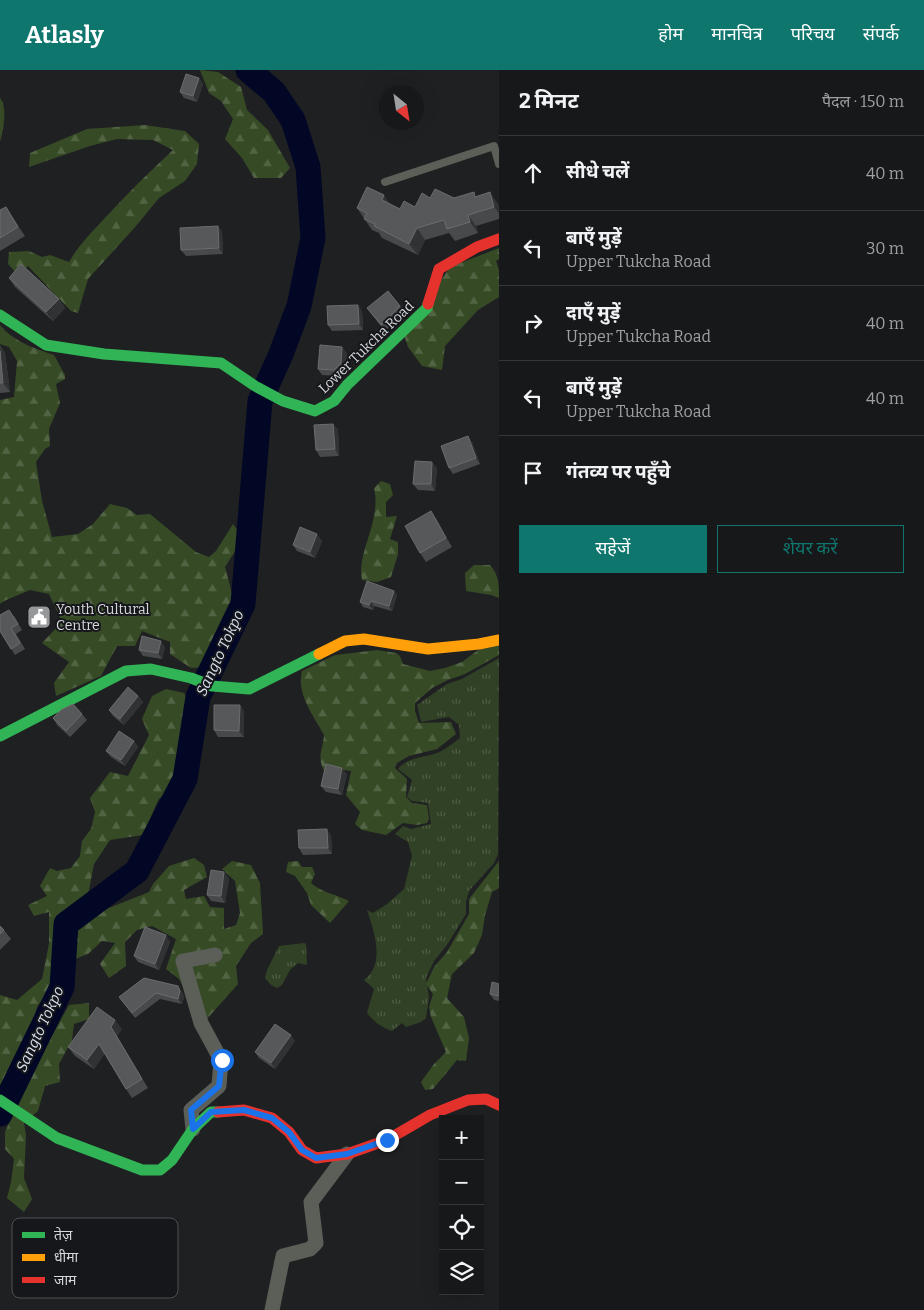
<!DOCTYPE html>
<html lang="hi">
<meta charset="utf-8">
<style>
:root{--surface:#17181a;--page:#242527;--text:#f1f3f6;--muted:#9ea0a2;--line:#363739;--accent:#0f766e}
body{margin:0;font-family:Bitter,"Noto Sans Devanagari",serif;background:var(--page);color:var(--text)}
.controls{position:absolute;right:15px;bottom:15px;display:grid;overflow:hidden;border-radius:0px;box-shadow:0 5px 20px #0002}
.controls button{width:45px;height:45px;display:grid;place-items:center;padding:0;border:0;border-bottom:1px solid var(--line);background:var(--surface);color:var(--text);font:25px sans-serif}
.compass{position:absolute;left:379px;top:15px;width:45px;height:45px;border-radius:50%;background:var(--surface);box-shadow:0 5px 20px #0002;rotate:150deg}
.stop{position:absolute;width:15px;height:15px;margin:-11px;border:4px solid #1a73e8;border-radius:50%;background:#fff}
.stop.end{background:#1a73e8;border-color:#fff;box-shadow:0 1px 5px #0008}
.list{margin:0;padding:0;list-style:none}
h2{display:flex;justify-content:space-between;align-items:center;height:65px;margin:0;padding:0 20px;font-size:21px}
h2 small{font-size:16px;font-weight:400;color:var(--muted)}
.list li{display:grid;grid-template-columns:32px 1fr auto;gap:15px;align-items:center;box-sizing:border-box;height:75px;padding:0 20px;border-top:1px solid var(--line)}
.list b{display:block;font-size:19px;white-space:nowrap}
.list p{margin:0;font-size:16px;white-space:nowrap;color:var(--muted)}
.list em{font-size:16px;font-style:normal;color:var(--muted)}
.actions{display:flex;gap:10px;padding:15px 20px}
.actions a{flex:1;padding:11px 0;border:1px solid var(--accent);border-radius:0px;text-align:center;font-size:18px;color:var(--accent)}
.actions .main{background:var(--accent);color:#fff}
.icon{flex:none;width:28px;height:28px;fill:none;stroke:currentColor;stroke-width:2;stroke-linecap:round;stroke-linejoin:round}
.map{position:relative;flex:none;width:499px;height:1240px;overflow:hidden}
header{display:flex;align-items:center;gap:30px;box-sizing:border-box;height:70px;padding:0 25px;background:var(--accent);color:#fff}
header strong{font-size:24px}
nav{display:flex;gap:28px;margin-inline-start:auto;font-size:18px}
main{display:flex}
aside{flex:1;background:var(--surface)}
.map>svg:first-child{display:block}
.grass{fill:url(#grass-tufts)}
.forest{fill:url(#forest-firs)}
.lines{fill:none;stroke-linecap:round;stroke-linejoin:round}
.river{stroke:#030726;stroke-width:25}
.lane{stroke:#5b5f58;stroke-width:8}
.street{stroke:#5b5f58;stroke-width:15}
.fast{stroke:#30b455;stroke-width:11}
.slow{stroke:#ff9f0a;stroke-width:11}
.jam{stroke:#e5322d;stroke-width:11}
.wall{fill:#48494a}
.shaded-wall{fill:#313233}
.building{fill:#57585a;stroke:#6b6c6e}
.route{stroke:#1a73e8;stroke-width:6}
.labels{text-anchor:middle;stroke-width:4;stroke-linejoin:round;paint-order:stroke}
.street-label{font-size:14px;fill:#d7d8db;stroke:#15171a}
.poi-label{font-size:14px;fill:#d7d8db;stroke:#15171a;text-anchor:start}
.water-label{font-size:15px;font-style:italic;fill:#dbe3f1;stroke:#15171a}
.key{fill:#15171a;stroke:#4f5154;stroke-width:1}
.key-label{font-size:14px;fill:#d7d8db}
</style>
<header>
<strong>Atlasly</strong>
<nav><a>होम</a><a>मानचित्र</a><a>परिचय</a><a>संपर्क</a></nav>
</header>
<main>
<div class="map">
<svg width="499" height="1240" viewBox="0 0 499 1240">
<defs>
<pattern id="grass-tufts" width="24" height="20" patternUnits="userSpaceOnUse" patternTransform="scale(1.25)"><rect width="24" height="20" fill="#314125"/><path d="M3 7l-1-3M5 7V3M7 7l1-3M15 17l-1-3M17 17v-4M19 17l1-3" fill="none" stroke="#4e5c44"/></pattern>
<pattern id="forest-firs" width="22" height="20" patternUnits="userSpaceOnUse" patternTransform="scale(1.25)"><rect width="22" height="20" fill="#364b25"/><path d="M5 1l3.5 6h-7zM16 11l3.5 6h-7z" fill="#526444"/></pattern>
</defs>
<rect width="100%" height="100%" fill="#1f2022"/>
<g class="grass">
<path d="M499,588L498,784L494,793L469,821L466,832V844L447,875L434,891L426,908L429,927L426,948L421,952L406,957L402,953L392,961C381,957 374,952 367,943L374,919L364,910C386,894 374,861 367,840L373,843L387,834L404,819L412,786L408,772L395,764L403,756L411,759L431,754L428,733L412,731L407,727L412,710L398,699C406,688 425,687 437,683C445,680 453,673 460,668L459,655L449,647L421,652L417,635L447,614L462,609Z"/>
<path d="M304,873L306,874L307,895L298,893L290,900L282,915L277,918L271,915L265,908L267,900L279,876Z"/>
</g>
<g class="forest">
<path d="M200,0L218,2L241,17L247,40L268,60L290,98L281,108H254L242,88L225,69L233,49L221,31L209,23Z"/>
<path d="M0,28C8,37 3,61 0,72Z"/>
<path d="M145,55L185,61L199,74L197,94L185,111L159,128L136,156L88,209L78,243L71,241L28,196L19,206L8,194L9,182L29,181L42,187L50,185L69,192C78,176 91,163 104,149C126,125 149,102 173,80L153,70L117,69L90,76L29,97L30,83L87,59Z"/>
<path d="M499,178V189L496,191L499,200V227L478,240L445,276L442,300L422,296L408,277L404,265L450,197Z"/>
<path d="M0,255C14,272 34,278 54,285L65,305V309L56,314L60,333L49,359L50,376L45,379L36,392L42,431L52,467L78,464L93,454L110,434L127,438L137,445L150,444L196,482L209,487L216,481L233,454L239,462L241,472L225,497L234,531L229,543L218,558L209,578V597L191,598L170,584V572L142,561L135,576H117L101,606L56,626L54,613L69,592L42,573L62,552L49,524L30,520L4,531L0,534V330L14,327L17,291L9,277L0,274Z"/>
<path d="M381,411L390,414L393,425L386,432V447L397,446L390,469L398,472V484L391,507L377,512L362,510C356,482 382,452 374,418Z"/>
<path d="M474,495H490C499,505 499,515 499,528L491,525L466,521L465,503Z"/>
<path d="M499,575V585L465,604L448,610L432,618L415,633V641L419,653L451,652L456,664L437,679L409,686L397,693L395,698L407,709L406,727L412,733L427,735L429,749L427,753L417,755L403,753L386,765L362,760L355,754L360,742L346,725L351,701L330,698L325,702C316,688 323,680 324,665C314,646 296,624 302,601L335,585L377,580L396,583L400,586L403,594L430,601L445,598L462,592L478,580Z"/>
<path d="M166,619L184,623L191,635L184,678L173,716L158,730L143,765L110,770L94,794L88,825L101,836L109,838L149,822L153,814L169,796L194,788L204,795L207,807L184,820L186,829L204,826L210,837L224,838V859L236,855L240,843L235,811L222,799L232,791L251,795L260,813L263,864L251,873L236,896L238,914L206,950L197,941L179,909L166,899L176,869L152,856L137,860L125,872L126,896L109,908L100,894L115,873L102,871L88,884L57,896L52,915L37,937L32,956L22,978L12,998L0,1016V925L17,930L42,909L49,874V842L34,846L28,835L47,826L40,816L50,798L57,801L71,798L80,786L82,771L91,759L95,742L90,728L110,702L128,706L149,665L142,649L152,626Z"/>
<path d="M298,791L302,797H312L315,804L311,813C322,823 336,824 349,831L330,853L311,835L307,823L295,806L286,802L288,792Z"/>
<path d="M499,791V818L492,822L485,845L482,865L474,883L452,904L447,928L464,947L469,968L466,991L457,990L433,1019L425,1020L421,1012L434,994L446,982L431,947L429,937L433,924L426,914L434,897L447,882L469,844V829Z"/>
<path d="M89,933V949L74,954L72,970L59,994L60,1012L45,1016L38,1041L24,1053L26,1065L24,1108L32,1129L24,1142L7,1128L11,1112L14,1089L5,1079V1062L34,998L69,935Z"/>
</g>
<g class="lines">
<path class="river" d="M0,1044L62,917L66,854L137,801L185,709L198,627L243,534L260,331L281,284L299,236L313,168L308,97L293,50L274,22L248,0"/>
<path class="lane" d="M385,112L494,76L499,94"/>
<g class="street">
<path d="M193,1059L191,1040L219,1016L221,990L201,953L183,891L215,885"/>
<path d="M272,1240L283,1186L310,1179L316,1173L311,1132L347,1084"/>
</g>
<g class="fast">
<path d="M0,245L46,275L104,284L221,293L255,316L283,331L315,341L334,331L347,315L427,238L428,234"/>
<path d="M0,666L126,601L151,599L191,608L212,616L249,619L319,584"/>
<path d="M0,1030L57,1068L142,1100H160L172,1090L193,1059L211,1042H218"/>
</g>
<path class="slow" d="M319,584L345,571L364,569L428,579L479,574L499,570"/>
<g class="jam">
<path d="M428,234L439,199L477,177L499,169"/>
<path d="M218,1042L244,1040L272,1048L289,1062L302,1080L316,1088L347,1084L387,1070L430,1045L468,1030L486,1029L499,1035"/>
</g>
</g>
<g class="wall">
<path d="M199,8L203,14L197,32L184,28L180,22Z"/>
<path d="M476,126L498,134L499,137V149L476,156L478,163L455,171L449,163L425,170L418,185L382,168L379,163L372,160L357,138L390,134L400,139L415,137L430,128H454Z"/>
<path d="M6,137L25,166L0,181V140Z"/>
<path d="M218,156L222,162L223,184L186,186L181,180Z"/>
<path d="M9,208L59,229L65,238L53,251L15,217Z"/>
<path d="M400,236L405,242L385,261L367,238Z"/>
<path d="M362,241L363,260L332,261L328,255Z"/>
<path d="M0,275L5,283L10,322L0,323Z"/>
<path d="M347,283L346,299L338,306L322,305L318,299Z"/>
<path d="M333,354L338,360L339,386L320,387L316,380Z"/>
<path d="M472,372L480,394L453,404L449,398Z"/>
<path d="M437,398L435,421L418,420L413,414Z"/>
<path d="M431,441L437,450L452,477L426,492L420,483Z"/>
<path d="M322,471L315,488L297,481L293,475Z"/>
<path d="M394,521L397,525L392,541L374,536L373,540L363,537L360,532Z"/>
<path d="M14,546L22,560L16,564L25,579L15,585L0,561Z"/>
<path d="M165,577L162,589L143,586L139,580Z"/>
<path d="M138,626L143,632L124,655L113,646L109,640Z"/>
<path d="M244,641V667H218L214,660Z"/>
<path d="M82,644L87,650L70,667L57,655L53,648Z"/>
<path d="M134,671L138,677L125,696L111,687L106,681Z"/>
<path d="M347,704L342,725L326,722L321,716Z"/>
<path d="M331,765L332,784L303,785L299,778Z"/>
<path d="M229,808L225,833L211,831L207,825Z"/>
<path d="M0,856L4,860L11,869L0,880Z"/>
<path d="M166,865L170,872L159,900L138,892L134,886Z"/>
<path d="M144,908L182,922L184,927L182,934L160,929L135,948L119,927Z"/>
<path d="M499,914V931L494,930L490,924Z"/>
<path d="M122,959L117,966L148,1018L132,1028L126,1019L105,983L94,999L75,986L68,977Z"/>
<path d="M295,971L275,999L259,988L255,982Z"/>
</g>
<g class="shaded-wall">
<path d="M199,8L203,14L197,32L193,26Z"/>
<path d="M490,122L498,134L499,137V143L494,137Z"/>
<path d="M384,125L392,137L382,130Z"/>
<path d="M6,137L12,146L25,166L18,157Z"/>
<path d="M468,145L476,156L478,163L470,152Z"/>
<path d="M218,156L222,162L223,184L219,178Z"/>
<path d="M417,158L425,170L418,185L409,174Z"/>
<path d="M59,229L65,238L53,251L46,242Z"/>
<path d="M358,235L362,241L363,260L359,254Z"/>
<path d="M0,275L5,283L10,322L3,313Z"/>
<path d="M342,277L347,283L346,299L341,293Z"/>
<path d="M333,354L338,360L339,386L335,379Z"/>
<path d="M468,366L472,372L480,394L476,388Z"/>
<path d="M432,392L437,398L435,421L431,414Z"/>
<path d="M431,441L437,450L452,477L446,468Z"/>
<path d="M317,464L322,471L315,488L310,482Z"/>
<path d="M394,521L397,525L392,541L389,536Z"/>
<path d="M371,531L374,536L373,540L369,535Z"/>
<path d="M161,571L165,577L162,589L158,583Z"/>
<path d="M138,626L143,632L124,655L120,649Z"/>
<path d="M240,635L244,641V667L239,661Z"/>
<path d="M134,671L138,677L125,696L121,690Z"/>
<path d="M342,698L347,704L342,725L338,719Z"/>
<path d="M327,759L331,765L332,784L328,778Z"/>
<path d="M224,802L229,808L225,833L221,826Z"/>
<path d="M166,865L170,872L159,900L155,894Z"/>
<path d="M178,916L182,922L184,927L182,934L178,929Z"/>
<path d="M115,950L122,959L117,966L148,1018L142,1009L111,957Z"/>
<path d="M291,965L295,971L275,999L271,993Z"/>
<path d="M99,974L105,983L94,999L87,990Z"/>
</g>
<g class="building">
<path d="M186,4L199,8L193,26L180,22Z"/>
<path d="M367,117L384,125L382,130L400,139L404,131L415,137L422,123L430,128L435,119L454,128L474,122L475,127L490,122L494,137L468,145L470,152L447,159L444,150L417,158L409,174L374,156L375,154L364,149L367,143L357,138Z"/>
<path d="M6,137L18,157L0,168V140Z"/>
<path d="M218,156L219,178L181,180L180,158Z"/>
<path d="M21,194L59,229L46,242L9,208Z"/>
<path d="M388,221L400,236L381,255L367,238Z"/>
<path d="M358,235L359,254L328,255L327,236Z"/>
<path d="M320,275L342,277L341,293L334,300L318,299Z"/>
<path d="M0,281L3,313H0Z"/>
<path d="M333,354L335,379L316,380L314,355Z"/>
<path d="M468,366L476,388L449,398L441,376Z"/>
<path d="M415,391L432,392L431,414H413Z"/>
<path d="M431,441L446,468L420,483L405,456Z"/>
<path d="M300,457L317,464L310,482L293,475Z"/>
<path d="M367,511L394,521L389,536L371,531L369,535L360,532Z"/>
<path d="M9,540L18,554L11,558L20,573L11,579L0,561V545Z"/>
<path d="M142,566L161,571L158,583L139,580Z"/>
<path d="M128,617L138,626L120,649L109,640Z"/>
<path d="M73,634L82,644L66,661L53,648L61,640Z"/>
<path d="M214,635H240L239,661L214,660Z"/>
<path d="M119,661L134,671L121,690L106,681Z"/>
<path d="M326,694L342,698L338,719L321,716Z"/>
<path d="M327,759L328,778H299L298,760Z"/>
<path d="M211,800L224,802L221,826L207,825Z"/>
<path d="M0,856L4,860L0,864Z"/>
<path d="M145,857L166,865L155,894L134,886Z"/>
<path d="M144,908L178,916L180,921L178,929L156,923L132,943L119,927Z"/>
<path d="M492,912L499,914V926L490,924Z"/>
<path d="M97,937L115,950L111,957L142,1009L126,1019L99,974L87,990L68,977Z"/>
<path d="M275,954L291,965L271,993L255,982Z"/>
</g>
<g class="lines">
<path class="route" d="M222,990L219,1016L191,1040L193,1059L211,1042L244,1040L272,1048L289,1062L302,1080L316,1088L347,1084L387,1070"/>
</g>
<defs>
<g id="civic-square" transform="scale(1.25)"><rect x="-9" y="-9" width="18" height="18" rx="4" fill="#97989a" stroke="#15171a"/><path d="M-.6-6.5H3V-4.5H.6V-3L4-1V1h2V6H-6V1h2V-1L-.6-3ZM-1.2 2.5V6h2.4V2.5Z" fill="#fff"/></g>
</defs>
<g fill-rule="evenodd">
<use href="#civic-square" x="39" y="547"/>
</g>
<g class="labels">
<g class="street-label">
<text transform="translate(366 277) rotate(-44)" y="5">Lower Tukcha Road</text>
</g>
<g class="poi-label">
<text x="56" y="544">Youth Cultural<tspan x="56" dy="16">Centre</tspan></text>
</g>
<g class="water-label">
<text transform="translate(220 583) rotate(-65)" y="5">Sangto Tokpo</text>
<text transform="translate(40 959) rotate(-65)" y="5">Sangto Tokpo</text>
</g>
</g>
<rect x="12" y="1148" width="166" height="80" rx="8" class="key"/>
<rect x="22" y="1162" width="23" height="6" fill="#30b455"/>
<rect x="22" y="1184" width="23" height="7" fill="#ff9f0a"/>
<rect x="22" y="1207" width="23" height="6" fill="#e5322d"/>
<g class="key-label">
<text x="54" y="1170">तेज़</text>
<text x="54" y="1192">धीमा</text>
<text x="54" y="1215">जाम</text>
</g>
</svg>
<div class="controls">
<button>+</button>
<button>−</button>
<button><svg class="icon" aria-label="locate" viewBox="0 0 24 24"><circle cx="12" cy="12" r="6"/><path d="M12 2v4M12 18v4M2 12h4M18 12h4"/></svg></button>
<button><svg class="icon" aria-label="layers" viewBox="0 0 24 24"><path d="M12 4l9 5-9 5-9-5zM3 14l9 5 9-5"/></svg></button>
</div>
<svg class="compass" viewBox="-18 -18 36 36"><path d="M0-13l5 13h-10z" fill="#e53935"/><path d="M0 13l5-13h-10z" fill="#9ea0a2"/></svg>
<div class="stop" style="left:222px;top:990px"></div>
<div class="stop end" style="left:387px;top:1070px"></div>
</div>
<aside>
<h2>2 मिनट<small>पैदल · 150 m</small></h2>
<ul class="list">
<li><svg class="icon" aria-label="ahead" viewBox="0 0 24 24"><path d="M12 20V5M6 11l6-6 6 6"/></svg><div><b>सीधे चलें</b></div><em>40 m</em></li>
<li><svg class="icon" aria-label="left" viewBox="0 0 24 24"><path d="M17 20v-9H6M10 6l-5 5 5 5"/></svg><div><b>बाएँ मुड़ें</b><p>Upper Tukcha Road</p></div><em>30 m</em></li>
<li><svg class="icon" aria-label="right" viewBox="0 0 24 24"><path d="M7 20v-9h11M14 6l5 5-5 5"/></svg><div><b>दाएँ मुड़ें</b><p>Upper Tukcha Road</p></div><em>40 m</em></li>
<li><svg class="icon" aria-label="left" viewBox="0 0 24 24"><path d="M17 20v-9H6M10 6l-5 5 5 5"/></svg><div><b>बाएँ मुड़ें</b><p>Upper Tukcha Road</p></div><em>40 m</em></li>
<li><svg class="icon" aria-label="arrive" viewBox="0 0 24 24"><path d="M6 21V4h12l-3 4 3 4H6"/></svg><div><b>गंतव्य पर पहुँचे</b></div></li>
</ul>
<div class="actions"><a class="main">सहेजें</a><a>शेयर करें</a></div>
</aside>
</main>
